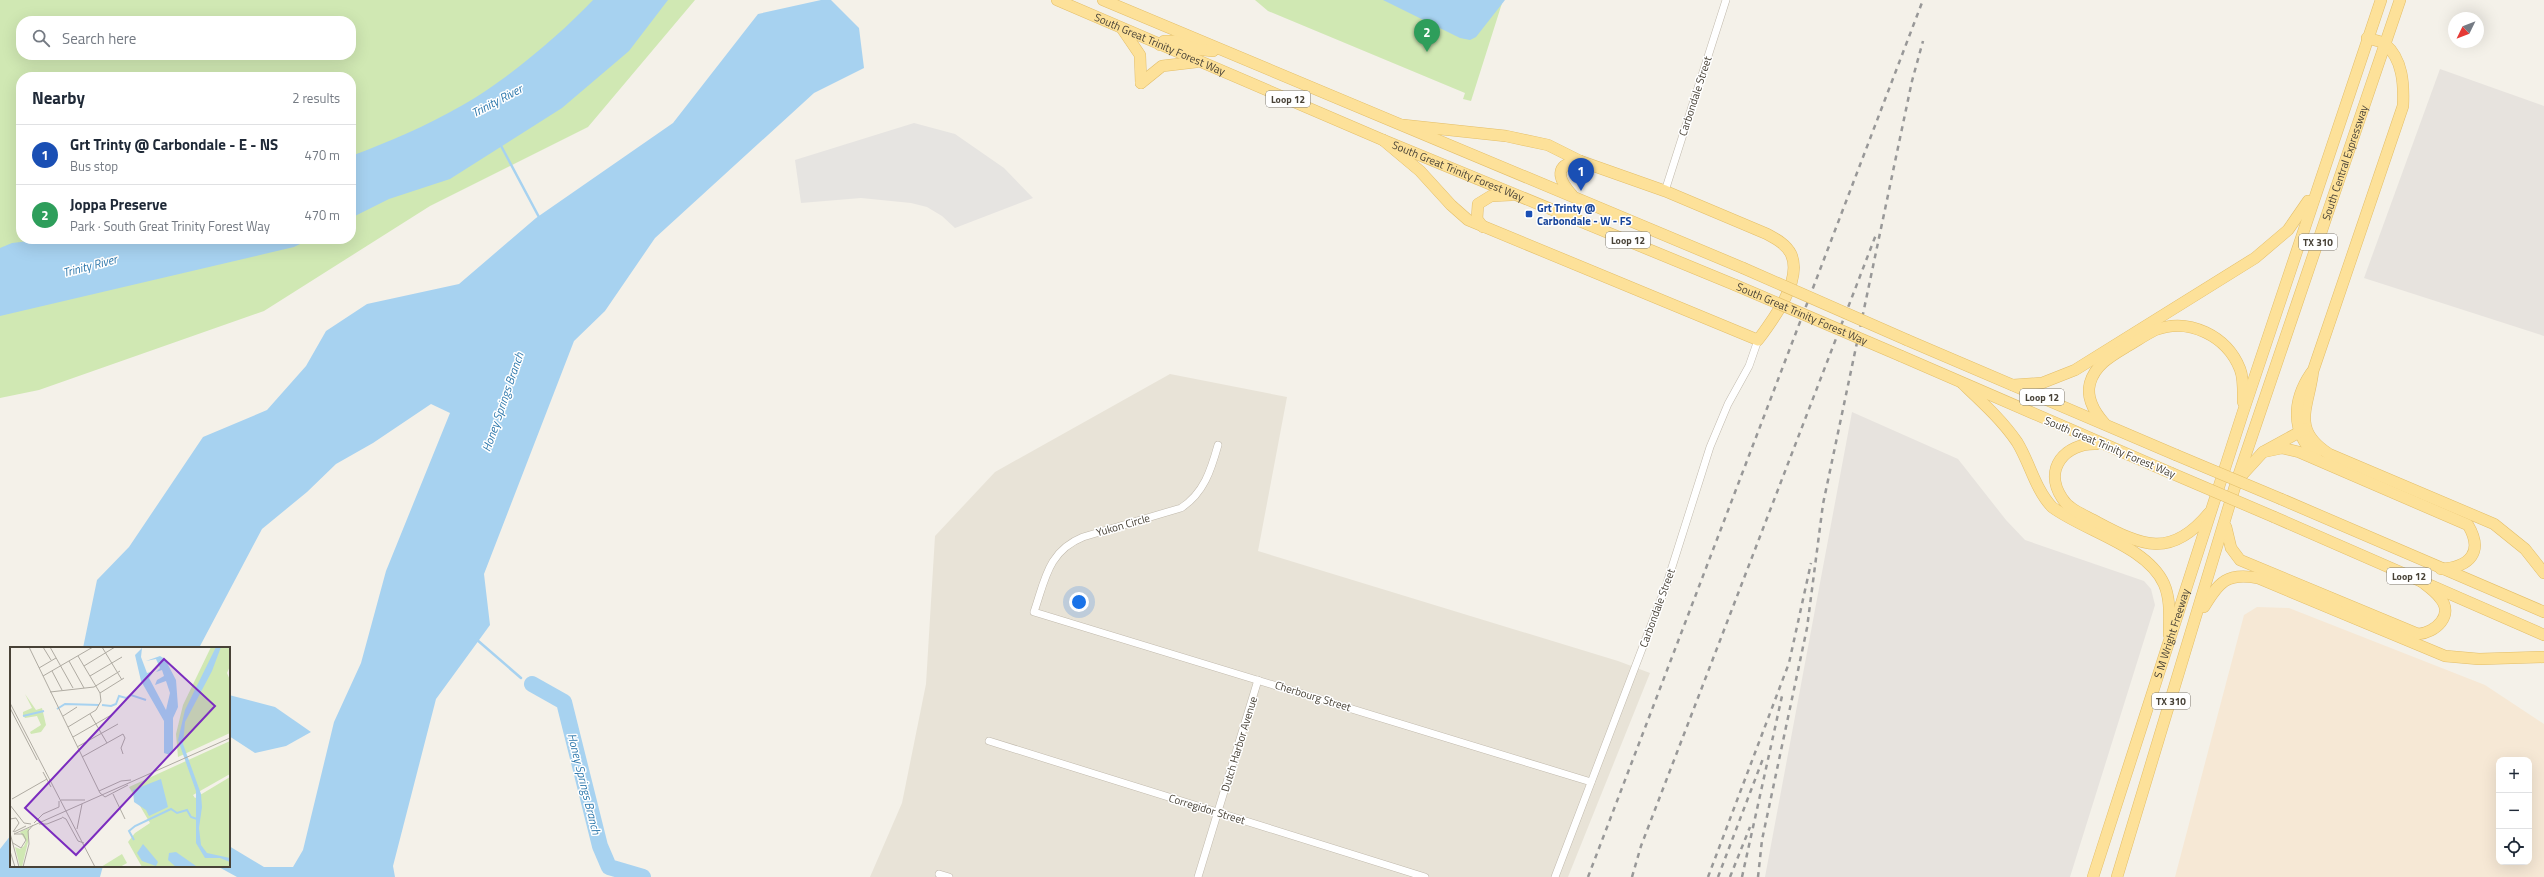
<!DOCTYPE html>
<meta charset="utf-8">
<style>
:root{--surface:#fff;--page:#f2f2f3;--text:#1f2937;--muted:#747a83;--line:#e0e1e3;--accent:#b45309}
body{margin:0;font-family:"Titillium Web",sans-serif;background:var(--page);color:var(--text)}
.controls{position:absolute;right:12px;bottom:12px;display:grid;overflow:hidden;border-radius:8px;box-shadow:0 4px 16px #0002}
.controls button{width:36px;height:36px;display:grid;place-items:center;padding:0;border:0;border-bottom:1px solid var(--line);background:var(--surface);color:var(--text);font:20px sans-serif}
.compass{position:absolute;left:2448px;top:12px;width:36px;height:36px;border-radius:50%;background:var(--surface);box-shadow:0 4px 16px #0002;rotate:227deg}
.you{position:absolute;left:1079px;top:602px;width:14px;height:14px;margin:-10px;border:3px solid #fff;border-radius:50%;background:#1a73e8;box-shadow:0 0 0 6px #1a73e833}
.badge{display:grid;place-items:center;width:26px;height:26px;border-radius:50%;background:var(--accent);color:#fff;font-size:13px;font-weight:700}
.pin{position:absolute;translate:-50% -33px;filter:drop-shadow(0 1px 2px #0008)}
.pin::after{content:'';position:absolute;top:21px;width:14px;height:12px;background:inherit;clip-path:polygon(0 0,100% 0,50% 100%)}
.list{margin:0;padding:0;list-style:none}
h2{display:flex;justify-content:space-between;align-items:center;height:52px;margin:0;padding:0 16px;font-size:17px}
h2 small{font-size:13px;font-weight:400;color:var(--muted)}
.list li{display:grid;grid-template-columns:26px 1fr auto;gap:12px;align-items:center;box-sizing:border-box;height:60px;padding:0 16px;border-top:1px solid var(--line)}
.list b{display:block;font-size:15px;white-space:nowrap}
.list p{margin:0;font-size:13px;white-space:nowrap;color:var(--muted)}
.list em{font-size:13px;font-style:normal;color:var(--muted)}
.icon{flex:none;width:22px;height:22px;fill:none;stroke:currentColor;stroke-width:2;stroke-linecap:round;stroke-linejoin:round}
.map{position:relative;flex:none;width:2544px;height:877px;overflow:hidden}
.search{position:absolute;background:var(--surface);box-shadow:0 4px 16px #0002;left:16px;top:16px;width:340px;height:44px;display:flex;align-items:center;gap:10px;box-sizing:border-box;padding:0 14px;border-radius:16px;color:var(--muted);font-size:15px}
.panel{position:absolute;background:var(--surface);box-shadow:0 4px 16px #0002;left:16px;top:72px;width:340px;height:172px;border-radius:16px}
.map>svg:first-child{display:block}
.residential{fill:#e8e3d7}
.commercial{fill:#f6e8d5;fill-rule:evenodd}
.industrial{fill:#e7e3de}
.green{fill:#d0e8b3;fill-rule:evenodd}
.parking{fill:#e6e4e1}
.water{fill:#a7d2f0}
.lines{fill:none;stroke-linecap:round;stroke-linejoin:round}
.stream{stroke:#a7d2f0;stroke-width:2.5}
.river{stroke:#a7d2f0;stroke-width:16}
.street-casing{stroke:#c0b9ac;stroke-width:8}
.primary-casing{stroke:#e3be68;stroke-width:12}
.street{stroke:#fff;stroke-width:7}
.primary{stroke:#fde199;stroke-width:11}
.rail{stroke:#989898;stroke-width:2.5;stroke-dasharray:5 5;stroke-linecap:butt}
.primary-bridge-casing{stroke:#e3be68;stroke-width:12;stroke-linecap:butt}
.primary-bridge{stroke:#fde199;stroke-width:11}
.transit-dot{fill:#1a4fb4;stroke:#fff;stroke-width:1.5}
.labels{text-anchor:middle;stroke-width:3;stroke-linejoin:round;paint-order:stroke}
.shield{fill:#fff;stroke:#7f7b73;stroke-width:1}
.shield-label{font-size:10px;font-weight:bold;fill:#484237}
.street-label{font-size:11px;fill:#484237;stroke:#fff}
.transit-label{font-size:11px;font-weight:bold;fill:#164399;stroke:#fff;text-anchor:start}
.water-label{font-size:12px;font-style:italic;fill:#2e78ac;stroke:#fff}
.inset-river{fill:none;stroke:#a7d2f0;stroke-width:2}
.inset-road{fill:none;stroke:#afaba2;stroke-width:1}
.view{fill:#7b2cbf;fill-opacity:0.15;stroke:#7b2cbf;stroke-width:2}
.inset-edge{fill:none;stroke:#484237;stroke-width:2}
</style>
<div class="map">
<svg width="2544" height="877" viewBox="0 0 2544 877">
<rect width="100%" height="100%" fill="#f4f1e9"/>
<path class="residential" d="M1170,374L1287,397L1258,551L1618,661L1650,673L1568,877H870L902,803L926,684L935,536L995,472Z"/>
<path class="commercial" d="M2257,607L2289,608L2485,685L2544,724V877H2175L2244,615ZM2499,760H2529V862H2499Z"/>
<g class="industrial">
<path d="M2440,69L2544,106V336L2364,278Z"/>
<path d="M1852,412L1958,459L2006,520L2025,540L2144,581L2151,589L2155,605L2070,877H1765Z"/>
</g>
<g class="green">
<path d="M0,0H695L588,127L430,206L264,311L39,390L0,398ZM21,21H351V55H21ZM21,77H351V239H21Z"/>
<path d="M1255,0H1503L1471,101L1463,99L1465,93L1268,11Z"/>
</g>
<path class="parking" d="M914,123L955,134L1004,168L1033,198L955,228L942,216L927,207L911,203L861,198L801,203L795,160Z"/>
<g class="water">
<path d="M593,0H668L629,51L562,108L450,179L389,199L351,218V156C389,142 426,126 461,106C503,83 560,35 593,0Z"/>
<path d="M821,0H831L859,28L864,68L814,93L655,238L605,311L574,341L484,574L490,625L436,699L393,866L395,877H237L217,866H229V846L264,867H293L303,850L334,722L361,663L386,571L450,413L431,404L373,443L336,464L307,492L262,529L199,648H83L97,580L129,547L203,437L267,410L306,366L326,331L367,304L459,284L536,218L673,123L758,14Z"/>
<path d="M1383,0H1505L1476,37L1470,40L1460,38Z"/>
<path d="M46,239H310L294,247L0,316V248L12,243Z"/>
<path d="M229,695L275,707L311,732L286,746L255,753L229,736Z"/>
<path d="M11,835V866H103L100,877H0V849Z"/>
</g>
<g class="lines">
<g class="stream">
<path d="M499,142L540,219"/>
<path d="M476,639L521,678"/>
</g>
<path class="river" d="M532,684L564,702L600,846L609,867L643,877"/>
<g class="street-casing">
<g id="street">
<path d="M1665,191L1726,0"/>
<path d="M1218,445C1211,470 1204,493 1181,508L1083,537C1048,551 1045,580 1034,612L1591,782"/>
<path d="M989,741L1425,877"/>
<path d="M939,874L949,877"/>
<path d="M1198,877L1258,680"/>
<path d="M1555,877L1666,586L1710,447L1728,404L1749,366L1758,340"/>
</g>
</g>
<g class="primary-casing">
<g id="primary">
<path id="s1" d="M1057,0L1383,140L1735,285"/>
<path d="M1103,0L1743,268"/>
<path d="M1123,30L1140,55L1141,83"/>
<path d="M2367,38C2373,40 2381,41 2385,44C2403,59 2404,85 2403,106L2313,371C2309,407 2290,429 2329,454L2494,524L2525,549L2544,573"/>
<path d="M1160,45L1164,41H1174L1195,49L1213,51"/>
<path d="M1141,83L1162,66L1196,62"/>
<path d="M1383,140L1420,171L1451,205L1468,220L1758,340C1773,320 1803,280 1791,254C1786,244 1776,239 1767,234L1665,191L1580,161L1548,145L1506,136L1403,125"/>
<path d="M1572,195C1558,179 1553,164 1580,161"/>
<path d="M1483,227L1477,219L1478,204L1491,196L1511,195"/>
<path d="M1907,340L2176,455"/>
<path d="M1901,356L2171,473"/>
<path d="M2311,373C2292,401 2291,432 2316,456"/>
<path d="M1963,384C1982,402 2002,420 2017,442C2030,463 2035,489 2052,507C2084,531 2147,546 2164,584C2171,600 2169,618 2169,635"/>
<path d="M2013,385L2042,383L2075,370L2255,258L2288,230L2308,201"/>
<path d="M2105,424C2095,413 2086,398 2090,383C2095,365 2111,356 2126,347C2135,342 2145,335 2155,330C2189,317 2227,336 2240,369C2244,379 2243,391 2243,402"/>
<path d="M2096,444C2065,443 2043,469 2062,498C2069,510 2085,515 2097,522C2142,546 2171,559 2209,513"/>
<path d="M2263,452L2282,448L2299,452L2468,525C2484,552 2470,567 2441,569"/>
<path d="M2242,475L2263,452L2305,429"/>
<path d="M2281,499L2544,612"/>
<path d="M2274,517L2544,635"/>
<path d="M2226,527L2231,548L2240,560L2418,634C2435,633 2455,615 2440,598C2435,591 2427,586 2421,581"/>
<path d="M2204,607C2219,582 2227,572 2258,578L2445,656L2479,659L2544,657"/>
<path id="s2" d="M2093,877L2243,412L2381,0"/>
<path id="s3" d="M2117,877L2236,483L2400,0"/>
</g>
</g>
<use href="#street" class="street"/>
<use href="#primary" class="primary"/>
<g class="rail">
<path d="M1588,877L1923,0"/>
<path d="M1632,877L1641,846L1877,232"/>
<path d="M1708,877L1789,663L1811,563"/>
<path d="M1718,877L1764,756"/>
<path d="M1730,877L1750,827"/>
<path d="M1742,877L1782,696"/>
<path d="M1758,877L1762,840L1807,628L1823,504L1912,81L1923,41"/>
</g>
<g class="primary-bridge-casing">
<g id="primary-bridge">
<path d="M1743,268L1907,340"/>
<path id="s4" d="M1735,285L1901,356"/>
<path d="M2176,455L2281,499"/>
<path d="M2171,473L2274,517"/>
</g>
</g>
<use href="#primary-bridge" class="primary-bridge"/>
</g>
<rect class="transit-dot" x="1525" y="210" width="8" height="8" rx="2"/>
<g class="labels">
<g class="shield">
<rect x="1266" y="91" width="44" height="16" rx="3"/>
<rect x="1606" y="232" width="44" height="16" rx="3"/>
<rect x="2299" y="234" width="38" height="16" rx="3"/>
<rect x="2020" y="389" width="44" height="16" rx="3"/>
<rect x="2387" y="568" width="44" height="16" rx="3"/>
<rect x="2152" y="693" width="38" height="16" rx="3"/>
</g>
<g class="shield-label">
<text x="1288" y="103">Loop 12</text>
<text x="1628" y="244">Loop 12</text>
<text x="2318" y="246">TX 310</text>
<text x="2042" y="401">Loop 12</text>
<text x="2409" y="580">Loop 12</text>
<text x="2171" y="705">TX 310</text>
</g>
<g class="street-label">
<text dy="4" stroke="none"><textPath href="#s1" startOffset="112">South Great Trinity Forest Way</textPath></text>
<text transform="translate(1695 96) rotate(-72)" y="4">Carbondale Street</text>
<text dy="4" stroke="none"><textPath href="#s3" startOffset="750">South Central Expressway</textPath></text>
<text dy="4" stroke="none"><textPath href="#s1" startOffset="436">South Great Trinity Forest Way</textPath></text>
<text dy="4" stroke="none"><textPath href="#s4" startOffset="73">South Great Trinity Forest Way</textPath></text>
<text transform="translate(2110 447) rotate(23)" y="4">South Great Trinity Forest Way</text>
<text transform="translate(1123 525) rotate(-16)" y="4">Yukon Circle</text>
<text transform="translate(1657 608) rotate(-70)" y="4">Carbondale Street</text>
<text dy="4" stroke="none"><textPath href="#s2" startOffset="256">S M Wright Freeway</textPath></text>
<text transform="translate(1313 696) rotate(17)" y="4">Cherbourg Street</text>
<text transform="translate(1239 744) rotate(-73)" y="4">Dutch Harbor Avenue</text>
<text transform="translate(1207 809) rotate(17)" y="4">Corregidor Street</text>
</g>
<g class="transit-label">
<text x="1537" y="212">Grt Trinty @<tspan x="1537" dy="13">Carbondale - W - FS</tspan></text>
</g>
<g class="water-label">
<text transform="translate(497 101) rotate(-28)" y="4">Trinity River</text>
<text transform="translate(90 266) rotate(-15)" y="4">Trinity River</text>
<text transform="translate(503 402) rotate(-71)" y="4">Honey Springs Branch</text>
<text transform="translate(584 784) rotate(76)" y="4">Honey Springs Branch</text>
</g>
</g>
<g transform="translate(10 647)">
<rect width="220" height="220" fill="#f4f1e9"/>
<path d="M201,0H220V19L217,26L220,33V86L168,110L166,87L173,58ZM15,47L26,63L32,61L36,78L31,85L21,87L20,85L31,78L27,69L15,71L13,68V65L22,61ZM220,94V127L183,148L185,151L220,130V220H132L118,195L125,186L140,176L119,140ZM19,181L18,195L12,220H10L5,200L10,202L14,199L16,194L10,185ZM112,207L117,216L110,220H91Z" fill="#d0e8b3"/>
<path d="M206,0H211L202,24L175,75L173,97L191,147L192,160L189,181L191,198L197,206L220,211V215L210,211H195L186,196V144L168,93L175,63ZM132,1L131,10L137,26L144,24L139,31L156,63L160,46L156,34L145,38L147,33L154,29L152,23L146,25L150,21L146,12L136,14L150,9L155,12L166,33L168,60L163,71V103L160,108L154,106V74L131,34L125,8ZM151,132L158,160L139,169L136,163L124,155L123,143ZM133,197L148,215L146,219L132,214L127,206ZM166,205L186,219V220H166L158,213L159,206Z" fill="#a7d2f0"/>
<path class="inset-river" d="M92,58L101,59L106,57L109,49L116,51L121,48L136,53M47,62L55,57L89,58M13,69L34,64M124,193L119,184L125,179L161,162L167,166L177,163L181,170L187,172"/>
<path class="inset-road" d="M19,0L89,144M33,0L41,13M40,0L63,41M92,0L112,33M59,14L74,41M74,19L105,0M29,21L46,11M42,24L52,43M33,29L83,0M80,29L112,10M40,45L84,40L110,24M90,46L114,31M0,56L85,220M0,61L27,113M80,67L97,96M53,69L67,60M58,80L86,63L91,54L90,46L68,9M63,90L103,67M67,100L108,77M72,110L113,87L115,91L111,101L113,107M33,125L41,140M118,138L95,150L90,146L89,144L111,134L121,133M103,147L115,172M2,152L37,132M51,153H75M0,158L14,176L21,177M52,170L56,172L68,194L74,196M0,172L6,171L9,176L3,185M24,176L33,167L49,160V154M29,177H37L52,171M67,182L72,157M4,185L16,179M0,186L9,220M4,187L220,91M3,196L11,201L16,193L13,187H4M0,204L5,220M13,220L19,197L18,184L23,178"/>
<path class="view" d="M154,12L205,59L66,208L15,161Z"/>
<rect width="220" height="220" class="inset-edge"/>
</g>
</svg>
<div class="controls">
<button>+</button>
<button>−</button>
<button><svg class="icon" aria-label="locate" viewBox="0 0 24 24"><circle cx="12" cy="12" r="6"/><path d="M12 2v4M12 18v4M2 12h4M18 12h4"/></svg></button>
</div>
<svg class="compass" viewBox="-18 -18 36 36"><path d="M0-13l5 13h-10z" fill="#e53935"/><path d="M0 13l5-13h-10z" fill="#747a83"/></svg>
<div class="you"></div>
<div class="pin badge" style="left:1581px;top:191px;background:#1a4fb4">1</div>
<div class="pin badge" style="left:1427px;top:52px;background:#2e9e5b">2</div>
<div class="search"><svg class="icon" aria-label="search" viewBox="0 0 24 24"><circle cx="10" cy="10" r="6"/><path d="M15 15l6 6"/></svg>Search here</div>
<section class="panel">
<h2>Nearby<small>2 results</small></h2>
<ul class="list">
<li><span class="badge" style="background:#1a4fb4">1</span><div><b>Grt Trinty @ Carbondale - E - NS</b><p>Bus stop</p></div><em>470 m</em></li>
<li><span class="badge" style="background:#2e9e5b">2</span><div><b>Joppa Preserve</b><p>Park · South Great Trinity Forest Way</p></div><em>470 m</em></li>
</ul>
</section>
</div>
